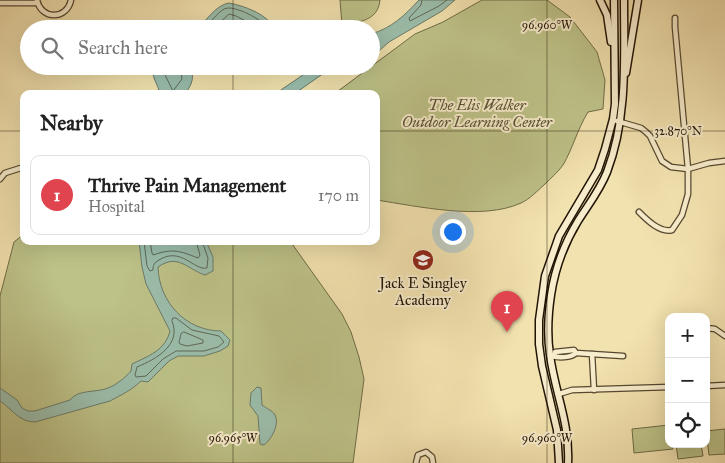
<!DOCTYPE html>
<meta charset="utf-8">
<style>
:root{--surface:#fff;--page:#f2f2f2;--text:#222;--muted:#767676;--line:#e0e0e0;--accent:#111827}
body{margin:0;font-family:"IM FELL Great Primer",serif;background:var(--page);color:var(--text)}
.controls{position:absolute;right:15px;bottom:15px;display:grid;overflow:hidden;border-radius:10px;box-shadow:0 5px 20px #0002}
.controls button{width:45px;height:45px;display:grid;place-items:center;padding:0;border:0;border-bottom:1px solid var(--line);background:var(--surface);color:var(--text);font:25px sans-serif}
.you{position:absolute;left:452px;top:231px;width:18px;height:18px;margin:-12px;border:4px solid #fff;border-radius:50%;background:#1a73e8;box-shadow:0 0 0 8px #1a73e833}
.badge{display:grid;place-items:center;width:32px;height:32px;border-radius:50%;background:var(--accent);color:#fff;font-size:16px;font-weight:700}
.pin{position:absolute;translate:-50% -41px;filter:drop-shadow(0 1px 2px #0008)}
.pin::after{content:'';position:absolute;top:26px;width:18px;height:15px;background:inherit;clip-path:polygon(0 0,100% 0,50% 100%)}
.list{margin:0;padding:0;list-style:none}
h2{display:flex;justify-content:space-between;align-items:center;height:65px;margin:0;padding:0 20px;font-size:21px}
h2 small{font-size:16px;font-weight:400;color:var(--muted)}
.list li{display:grid;grid-template-columns:32px 1fr auto;gap:15px;align-items:center;box-sizing:border-box;height:80px;margin:0 10px 10px;padding:0 10px;border:1px solid var(--line);border-radius:10px}
.list b{display:block;font-size:19px;white-space:nowrap}
.list p{margin:0;font-size:16px;white-space:nowrap;color:var(--muted)}
.list em{font-size:16px;font-style:normal;color:var(--muted)}
.icon{flex:none;width:28px;height:28px;fill:none;stroke:currentColor;stroke-width:2;stroke-linecap:round;stroke-linejoin:round}
.map{position:relative;flex:none;width:725px;height:463px;overflow:hidden}
.search{position:absolute;background:var(--surface);box-shadow:0 5px 20px #0002;left:20px;top:20px;width:360px;height:55px;display:flex;align-items:center;gap:12px;box-sizing:border-box;padding:0 18px;border-radius:28px;color:var(--muted);font-size:19px}
.panel{position:absolute;background:var(--surface);box-shadow:0 5px 20px #0002;left:20px;top:90px;width:360px;height:155px;border-radius:10px}
.map>svg:first-child{display:block}
.green{fill:#bdc288;stroke:#706b46}
.water{fill:#9bbeac;stroke:#6b7a69}
.lines{fill:none;stroke-linecap:round;stroke-linejoin:round}
.shore{stroke:#5e6958;stroke-width:1}
.street-casing{stroke:#564830;stroke-width:7}
.secondary-casing{stroke:#221405;stroke-width:9}
.street{stroke:#f7eccb;stroke-width:4.5}
.secondary{stroke:#f7eccb;stroke-width:6}
.ticks{fill:none;stroke:#221405;stroke-width:1;stroke-opacity:0.45}
.labels{text-anchor:middle;stroke-width:4;stroke-linejoin:round;paint-order:stroke}
.park-label{font-size:15px;font-style:italic;fill:#585133;stroke:#f7eccb}
.poi-label{font-size:15px;fill:#221405;stroke:#f7eccb}
.ticks-label{font-size:12px;text-anchor:middle;fill:#221405;stroke:#f7eccb;stroke-width:4;stroke-linejoin:round;paint-order:stroke}
</style>
<div class="map">
<svg width="725" height="463" viewBox="0 0 725 463">
<rect width="100%" height="100%" fill="#f2e2af"/>
<filter id="stains"><feTurbulence type="fractalNoise" baseFrequency=".004" numOctaves="4"/><feColorMatrix values="0 0 0 0 .2 0 0 0 0 .09 0 0 0 0 .02 0 0 0 .5 -.17"/></filter>
<radialGradient id="worn" r=".72"><stop offset=".6" stop-color="#630" stop-opacity="0"/><stop offset="1" stop-color="#630" stop-opacity=".3"/></radialGradient>
<g class="green">
<path d="M340,0H380C378,21 359,22 342,25Z"/>
<path d="M482,0H547L570,17L597,52L605,80L603,109L588,112C577,130 573,148 563,165C558,172 551,178 545,184C537,191 530,199 521,203C482,221 417,206 376,200V94H334L415,34L443,22Z"/>
<path d="M24,234V241H290L342,314L351,332L359,357L364,379L353,463H0V296L14,242Z"/>
<path d="M669,425V444H672L673,449L634,453L632,429Z"/>
<path d="M725,429V454L709,455L706,431Z"/>
<path d="M676,444H701L703,456L678,459Z"/>
</g>
<g class="water">
<path d="M419,0H455L442,11L389,42L371,58V34C392,28 405,15 419,0Z"/>
<path d="M229,3C245,6 267,14 275,29H197C207,20 216,5 229,3Z"/>
<path d="M154,66H190C195,78 192,84 185,94H160C158,83 150,77 154,66Z"/>
<path d="M316,66H334L294,94H275Z"/>
<path d="M139,241H206L213,257V271L205,275C187,269 178,253 158,267C159,302 186,331 221,331L230,340L228,346L220,351L204,356H178L169,361L148,382L141,381C132,390 121,395 110,401L35,422C19,422 12,409 0,401V388L17,400L22,408L28,411H35L70,400C78,389 96,393 108,388C116,385 125,378 131,371L132,364C148,356 165,351 170,331L146,284L142,267Z"/>
<path d="M257,387L261,388L262,405C266,408 273,411 275,415C280,424 271,440 264,445L260,444L258,416L250,405L251,393Z"/>
</g>
<g class="lines">
<g class="shore">
<path d="M422,0L421,5L409,18L410,21L439,6L447,0"/>
<path d="M204,29C210,23 217,13 224,9C234,4 263,20 269,29"/>
<path d="M213,29L229,14L236,16L261,29"/>
<path d="M164,66V73L173,91L182,79L180,66"/>
<path d="M144,241L147,266L150,271L153,270C153,265 154,263 159,260C181,246 194,271 207,268L208,258L202,241"/>
<path d="M150,241L152,253L153,255C173,248 180,251 198,258L200,255L196,241"/>
<path d="M173,318H176L192,330L219,336L224,342L218,347L204,351H176L163,359L146,376L136,377L135,375L137,367C156,359 182,345 172,321Z"/>
<path d="M184,332L203,340V343L187,346L180,344L179,342L181,334Z"/>
</g>
<g class="street-casing">
<g id="street">
<path d="M37,0C41,20 67,20 71,0"/>
<path d="M0,3H37"/>
<path d="M617,121L641,128L646,132L650,136L662,161L671,167L688,169L709,163L725,161"/>
<path d="M0,179L5,173L24,167"/>
<path d="M639,212C647,220 660,233 672,230L682,215L688,194V169L675,27V18"/>
<path d="M706,328L715,329L725,336"/>
<path d="M592,354L594,390"/>
<path d="M552,356C558,358 571,358 576,353"/>
<path d="M554,356L555,352L574,350L576,353L623,356"/>
<path d="M706,386L725,385"/>
<path d="M559,394L572,390L669,387"/>
<path d="M416,463L418,455L426,452L432,457L433,463"/>
</g>
</g>
<g class="secondary-casing">
<g id="secondary">
<path d="M600,0L607,15L611,42"/>
<path d="M626,73L638,0"/>
<path d="M559,463L557,430L542,366L539,344V320L545,276L559,236L598,170L605,149L613,119L615,104L614,0"/>
<path d="M568,463C570,423 555,393 550,355C547,335 548,315 551,295C555,268 564,244 578,221C588,205 600,190 607,172C628,117 624,58 624,0"/>
</g>
</g>
<use href="#street" class="street"/>
<use href="#secondary" class="secondary"/>
</g>
<path class="ticks" d="M233,0V29M547,0V463M233,66V94M0,131H24M376,131H725M233,241V463"/>
<defs>
<g id="school-disc" transform="scale(1.125)"><circle r="9.5" fill="#8f2418" stroke="#f7eccb"/><path d="M0-5L7-2L0 1L-7-2ZM-4 1L0 2.5L4 1V4Q0 6-4 4Z" fill="#fff"/></g>
</defs>
<g fill-rule="evenodd">
<use href="#school-disc" x="423" y="260"/>
</g>
<g class="labels">
<g class="park-label">
<text x="477" y="110">The Elis Walker<tspan x="477" dy="17">Outdoor Learning Center</tspan></text>
</g>
<g class="poi-label">
<text x="423" y="288">Jack E Singley<tspan x="423" dy="17">Academy</tspan></text>
</g>
</g>
<g class="ticks-label">
<text x="547" y="29">96.960°W</text>
<text x="678" y="135">32.870°N</text>
<text x="233" y="442">96.965°W</text>
<text x="547" y="442">96.960°W</text>
</g>
<rect width="100%" height="100%" filter="url(#stains)"/>
<rect width="100%" height="100%" fill="url(#worn)"/>
</svg>
<div class="controls">
<button>+</button>
<button>−</button>
<button><svg class="icon" aria-label="locate" viewBox="0 0 24 24"><circle cx="12" cy="12" r="6"/><path d="M12 2v4M12 18v4M2 12h4M18 12h4"/></svg></button>
</div>
<div class="you"></div>
<div class="pin badge" style="left:507px;top:332px;background:#e0444e">1</div>
<div class="search"><svg class="icon" aria-label="search" viewBox="0 0 24 24"><circle cx="10" cy="10" r="6"/><path d="M15 15l6 6"/></svg>Search here</div>
<section class="panel">
<h2>Nearby<small></small></h2>
<ul class="list">
<li><span class="badge" style="background:#e0444e">1</span><div><b>Thrive Pain Management</b><p>Hospital</p></div><em>170 m</em></li>
</ul>
</section>
</div>
